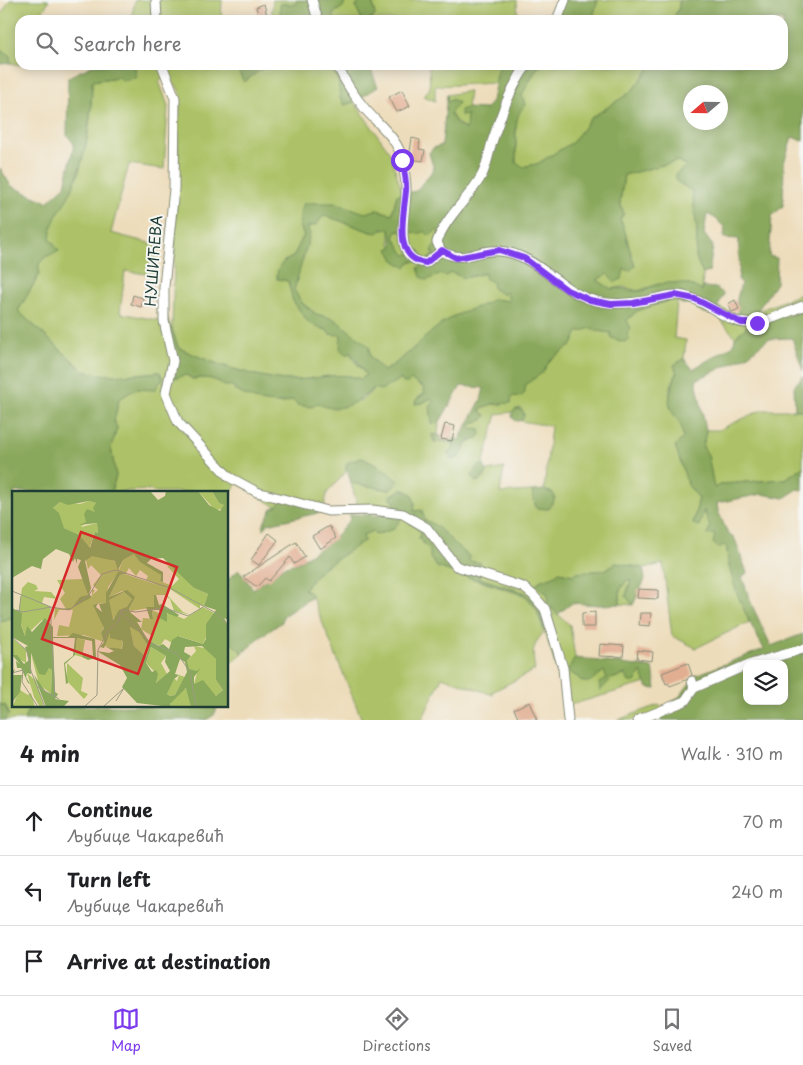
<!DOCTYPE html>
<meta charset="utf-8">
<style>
:root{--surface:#fff;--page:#f6f6f6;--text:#202124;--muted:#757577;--line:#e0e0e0;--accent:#7c3aed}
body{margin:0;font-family:"Playpen Sans",sans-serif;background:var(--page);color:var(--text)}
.controls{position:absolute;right:15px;bottom:15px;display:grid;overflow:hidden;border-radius:10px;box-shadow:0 2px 12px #0003}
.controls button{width:45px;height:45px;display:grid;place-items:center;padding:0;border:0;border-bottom:1px solid var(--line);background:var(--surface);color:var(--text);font:25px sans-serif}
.compass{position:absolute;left:683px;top:85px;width:45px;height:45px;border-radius:50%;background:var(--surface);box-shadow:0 2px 12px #0003;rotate:250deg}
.stop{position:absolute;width:15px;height:15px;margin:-11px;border:4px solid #7c3aed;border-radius:50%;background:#fff}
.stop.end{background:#7c3aed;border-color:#fff;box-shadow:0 1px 5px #0008}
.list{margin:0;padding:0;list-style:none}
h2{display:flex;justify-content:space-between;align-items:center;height:65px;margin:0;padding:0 20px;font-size:21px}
h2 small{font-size:16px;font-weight:400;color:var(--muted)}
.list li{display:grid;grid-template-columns:32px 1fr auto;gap:15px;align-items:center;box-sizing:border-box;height:70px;padding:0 20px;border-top:1px solid var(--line)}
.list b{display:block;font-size:19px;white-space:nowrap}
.list p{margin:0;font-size:16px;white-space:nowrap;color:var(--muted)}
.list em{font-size:16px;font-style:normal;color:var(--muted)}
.icon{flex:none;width:28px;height:28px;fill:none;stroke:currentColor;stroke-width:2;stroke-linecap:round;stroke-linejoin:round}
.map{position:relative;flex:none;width:803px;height:720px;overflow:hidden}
.search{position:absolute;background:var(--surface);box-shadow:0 2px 12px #0003;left:15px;right:15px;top:15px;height:55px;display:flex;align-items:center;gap:12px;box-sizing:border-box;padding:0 18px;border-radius:15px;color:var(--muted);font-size:19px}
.sheet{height:275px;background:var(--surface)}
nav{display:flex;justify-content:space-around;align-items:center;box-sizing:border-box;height:70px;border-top:1px solid var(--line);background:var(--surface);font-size:14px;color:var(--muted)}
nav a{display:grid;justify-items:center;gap:2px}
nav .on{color:var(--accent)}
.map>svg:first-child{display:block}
.green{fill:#adc267;stroke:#66804e;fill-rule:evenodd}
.forest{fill:#8aa85c;stroke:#547248;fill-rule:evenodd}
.building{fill:#e2ae92}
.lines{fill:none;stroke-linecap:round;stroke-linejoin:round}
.minor-casing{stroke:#868c77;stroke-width:11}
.minor{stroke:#fff;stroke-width:9}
.route{stroke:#7c3aed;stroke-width:6}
.labels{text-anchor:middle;stroke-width:4;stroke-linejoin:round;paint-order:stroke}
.street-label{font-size:15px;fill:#1f3d34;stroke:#f6f6f2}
.inset-road{fill:none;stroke:#9b9c84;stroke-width:1}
.view{fill:#d62828;fill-opacity:0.15;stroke:#d62828;stroke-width:2.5}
.inset-edge{fill:none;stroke:#1f3d34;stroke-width:2.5}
</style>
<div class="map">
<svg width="803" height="720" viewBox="0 0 803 720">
<rect width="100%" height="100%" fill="#f6f6f2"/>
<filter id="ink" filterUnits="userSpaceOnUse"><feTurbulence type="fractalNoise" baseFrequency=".02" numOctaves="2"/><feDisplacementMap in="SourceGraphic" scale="10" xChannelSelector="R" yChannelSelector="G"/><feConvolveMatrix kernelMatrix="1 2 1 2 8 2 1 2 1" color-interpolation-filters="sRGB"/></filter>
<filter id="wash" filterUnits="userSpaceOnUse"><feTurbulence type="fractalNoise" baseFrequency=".0096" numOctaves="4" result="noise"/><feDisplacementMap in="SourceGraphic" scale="20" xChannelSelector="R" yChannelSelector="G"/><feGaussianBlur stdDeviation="1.12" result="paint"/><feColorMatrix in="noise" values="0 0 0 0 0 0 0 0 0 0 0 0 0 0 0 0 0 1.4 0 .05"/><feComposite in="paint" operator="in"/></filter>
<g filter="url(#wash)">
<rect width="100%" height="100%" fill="#eddcba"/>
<g class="green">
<path d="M10,0H49L38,20H20V65L11,63L10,56L1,51L0,47V16Z"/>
<path d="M135,0H222L221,20H131Z"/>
<path d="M273,0H297V4H280L292,20H271Z"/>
<path d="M344,0H361L356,7L362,20H335L333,14L344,6Z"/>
<path d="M372,0H517L518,20H471L469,14L445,20H363L372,19L375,15Z"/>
<path d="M598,0H679V8L672,20H592Z"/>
<path d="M134,65H235L244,82L267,65H330L338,80L344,105L354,102L389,151L403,194L397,195L392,214L376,210L365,214L336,203L299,227L304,235L293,257L284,261L277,279L288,281L293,301L309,323L341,335L354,360L366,375L361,379C339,371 319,379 296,380C267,382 203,361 178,347L172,328L180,92L170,76L159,81L168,106L164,169L129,164L111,233L157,245L154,275L125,271L120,313L162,321L186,375L193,379C217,373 258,395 281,404L293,400L318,403L362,400L375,388C388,391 396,377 410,379C415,380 416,385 423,387L425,393L416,400L422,403L432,398L434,402L432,424L439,423L438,435H433L434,442L443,441L454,444L453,449L477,439L470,428L472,423L483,420L486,415L479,411L492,404L501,405L532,378L542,373L551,359L572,345L577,332L592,327L596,331L627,334V320L637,311L674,299L677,301L674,338L686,340L684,359L674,365L677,373L670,388V407L682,422L688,485L699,498L693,524L703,509L711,527L727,548L728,564L749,622L696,648L672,636L663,564L643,568L616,563L605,570L576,573L573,575L559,572C552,580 541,577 535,585L548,594L551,608L570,625L575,658L568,671L578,677H596L604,671L607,678C615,680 632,672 641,671L646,683L570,705L538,605L526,593L479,578L469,562V556L414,511L415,503L412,494L402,489L389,497L395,502L392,516L357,504L351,483L390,490L346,466V472L327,493L323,512L277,507L237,483L228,498V492H152L151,490L111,492L116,476L111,448L117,428L114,421L119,399L160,372C134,374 109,378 84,371L18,311L39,275L38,264C50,251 47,236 52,221C57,209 68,200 73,188C87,154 92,117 92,81L118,77L124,81L137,77ZM520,408L524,413L521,421L551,426L544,490L553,493L548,509L536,507L532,491L500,493L504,468L487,471L484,478L476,468L483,464L497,414L512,412Z"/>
<path d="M429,65H501L498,69L495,83L435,86V101L424,96L430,88Z"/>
<path d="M544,65H652L631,92L591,118L573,142L537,164L522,167L516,163V126L521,95L537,68Z"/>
<path d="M469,91L467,108L460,111L467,115V130C453,122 447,111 447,95Z"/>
<path d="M678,161L686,166L695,206L697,232L696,258L703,274L702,291L658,284L638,291L623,287L611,289L597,280L607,274L635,266C629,251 627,234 620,219L624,214L620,203L624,175Z"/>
<path d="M324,215L371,232L390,229V243L393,247L388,249L408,263L413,262L405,256L394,237L398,228L412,232L437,230L443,236L433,255L427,280L440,274L451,272L464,278L486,273L492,282L507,292L509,301L493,299C480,308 465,310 451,318C426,332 409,357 384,371L334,319L316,314L302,303L294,290L309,235L307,227L316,225Z"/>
<path d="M803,293V312L748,326L735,337L715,313L718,307L751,320L758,311Z"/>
<path d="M762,410H803V467L785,479L723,484L714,489L708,455L703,447L706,430H718Z"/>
<path d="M403,517L421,532L419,539L430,550L437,567L526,596L536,608L544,632C532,645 532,653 535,670L492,692L493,695L442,677L422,720H362L312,597L309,592L304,589L321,569L364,541L363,535Z"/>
<path d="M631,579L626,596L633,605L620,604V590L626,580Z"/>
<path d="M14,617V706H30L24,720H4L9,714L5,705H0V621Z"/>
<path d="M228,640L243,653L228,665Z"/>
<path d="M658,705L665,708L660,720H618Z"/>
</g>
<g class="forest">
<path d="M297,0H344V6L333,14L335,20L280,19V4H296Z"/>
<path d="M361,0H372L375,15L372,19L362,20L356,7Z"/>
<path d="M561,0H598L592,20H543L554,13Z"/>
<path d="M679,0H803V141L792,137L784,163L783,206L772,216L769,256L777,258L776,283L751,320L743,319L738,314L737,299L741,283L738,279C741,266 738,253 739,239L724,238L725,228L715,218L707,214L704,234L713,246L709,272L703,274L696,258L697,232L692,191L676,181V174L686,166L678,161L624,175L620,203L624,214L620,219C627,234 629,251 635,266L630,271L624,269L622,279L615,282L607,274L597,280L611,289C625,287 627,291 638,291C644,291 651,286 656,285C670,281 690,282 702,291L703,287L716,288L724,294L715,312L709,314L698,311L695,303L682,304L674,299L637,311L627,320L631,329L627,334L630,339L624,342L611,338V333L596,331L592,328L578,332L572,345L551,359L542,373L525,385V393L520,397L512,396L511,403L492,404L479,410L486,415L483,420L472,423L471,428L480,429L481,434L477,439L466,442C463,452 462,458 451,460L448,453L453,449L454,444L443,441L434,442L432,434L459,440L481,400L484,388L461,386L439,423L432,424L430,406L434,402L431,398L422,403L415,404L416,400L425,393L423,387L411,380L408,383H403L401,379L381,390L374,388C360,401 337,416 318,403L312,407L297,405L293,400C271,407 254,400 234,390V386H224C217,378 203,377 193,379L186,375L175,378L176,367L162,304L178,347C203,361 267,382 296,380C319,379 339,371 361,379L366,375L350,352L348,355L340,350L341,335L329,334L328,331L309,323L293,301L288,281L277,279C276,267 282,261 293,257L304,235C297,223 299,215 304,203H336L365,213L376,210L392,214L397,195L416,191L434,169L429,153L433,148L442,145L447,95V102L453,99L458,103L450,114L457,124L466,130L467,115H461L460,110L467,108L486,109L492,101L498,69L501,65H544L537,68L522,95L525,105C511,118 517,145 516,163L522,167L537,164L573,142L591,118L631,92L652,65H783V20H672L679,8ZM690,92H720V122H690ZM324,215L371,232L378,233L382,229H390L393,247L388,249L394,260L406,268L408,263L423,259L420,251L405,255L394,237L398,229L407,237L412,232L419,234L425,231L429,236L437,230L443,236C437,242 430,246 433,255L418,268L421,277L427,280L440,274L446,276L451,272L464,278L485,273V278L492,282L493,289L504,295L507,292L509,301L493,299C480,308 465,310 451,318C426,332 409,357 384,371L370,357L369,346L334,319L316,314L302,303L294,290L310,234L307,227L316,225Z"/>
<path d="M0,47L1,51L10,56L11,63L0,64Z"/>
<path d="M94,65H134L137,77L124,81L118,77L92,81C91,117 87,154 73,187C64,209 53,212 50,239L59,251L45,257L39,264V275L18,311L84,371C109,378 134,374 160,372L163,379L154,390L136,389L119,399L114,421L117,428L111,448L116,476L111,492H14V617L0,621V168L11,186L47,202L65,186L74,144L67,135L68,77Z"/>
<path d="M235,65H267L244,82Z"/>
<path d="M330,65H369L378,87L354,102L344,105L340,98L338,80Z"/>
<path d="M801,312L803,323V371L792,338L768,339L747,356L696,380L706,430L703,447L708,455L714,488L723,484L785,479L803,467V490L798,489L784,498L762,494L717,503L718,511L728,534L735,539L747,573L742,577L751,603L771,646L803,634V720H660L665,708L680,696L696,675L764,649C747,618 729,584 727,548L724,545L719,548L713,543L715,534L707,535L710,527L704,510L699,526L693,524L699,498L688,485L675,446L683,438C681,418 678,424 671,409C666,398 673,383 677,373L674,365L684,359L693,369L734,345L735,337L748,326ZM747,664H784V701H747Z"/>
<path d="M803,376V410H795L794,386Z"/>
<circle cx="518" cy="415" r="6"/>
<path d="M362,458L380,467L399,481L390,490L351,483L346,466L348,462Z"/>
<path d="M483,464L487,471L484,478L476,482L472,476L476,468Z"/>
<path d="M402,489L412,494L415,503L414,511L422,510L425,521C438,522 455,547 469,556V561L481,563L479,578L526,593L538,605L560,674C547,653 545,605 522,594L437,567L430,558V550L419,539L421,532L403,517L393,529L376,535L372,531L363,535L364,541L321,569L304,589L309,592L312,597L283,616L282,622L259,638L243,653L228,640V579L239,570L253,589L283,567L297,563L331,541L350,520V514L392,516L395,502L389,497Z"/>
<path d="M544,490L553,493L555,499L548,509L536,508L532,491Z"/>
<path d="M284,496L323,512L267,524L264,529L262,527L272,508L277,507Z"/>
<path d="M616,563L643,568L645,579L633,605L626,596L631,580H627L620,590V604L600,605L572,603L557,615L547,601L548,594L535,585C541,577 552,580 559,572L573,575L576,573L605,570Z"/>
<path d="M575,658L653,668L656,689L648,688L641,672L635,682H629L625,674L611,679L600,691L599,683L607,678L604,671L589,682H582L578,677L567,671Z"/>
<path d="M0,705H5L9,715L4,720H0Z"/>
<path d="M30,706H218L214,715L206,720H24Z"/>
</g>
<g id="blocks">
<g class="building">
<path d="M264,4L267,15L259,17L256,7Z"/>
<path d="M402,90L410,106L397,112L389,97Z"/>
<path d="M412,138L420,140L419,149L425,150L423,161L409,159Z"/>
<path d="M133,295L143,298L141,307L131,304Z"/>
<path d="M735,300L739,309L732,312L728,304Z"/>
<path d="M445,424L455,426L452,441L441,439Z"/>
<path d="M329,526L336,538L320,549L312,536Z"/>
<path d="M269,533L278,540L259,565L251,560Z"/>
<path d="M296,542L305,557L294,564L290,557L269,581L265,578L257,587L243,577Z"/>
<path d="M638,589L658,590V599L637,598Z"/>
<path d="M595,612V627H582V613Z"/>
<path d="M640,613H651L650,626L639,625Z"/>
<path d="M600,644L624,646L623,657L599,656Z"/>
<path d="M638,650L653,652L652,661L637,659Z"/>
<path d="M688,663L692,675L686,680L670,686L668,683L666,684L662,673Z"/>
<path d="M529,702L537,720H519L514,709Z"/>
</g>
</g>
</g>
<g filter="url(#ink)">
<use href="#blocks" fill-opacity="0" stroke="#868c77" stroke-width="1"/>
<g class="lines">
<g class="minor-casing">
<g id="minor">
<path d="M156,0L157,20"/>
<path d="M312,0L318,20"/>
<path d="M557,20L565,0"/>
<path d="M162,65L175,98L174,189L164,287V321L173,361L166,393L178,422L229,477L257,492L328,511L372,510L403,514L427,528L456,566L523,587L533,595L545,609L563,668L568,720"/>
<path d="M337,65C345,82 354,96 366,110C381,127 398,138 403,162C404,170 406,180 406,189C407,213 390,259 426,263L441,251"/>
<path d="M441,251C466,265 476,248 500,251C535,254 557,288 589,299C610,306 632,304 653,299C660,298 668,295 675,295C702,295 723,321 745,323C764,324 785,313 803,306"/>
<path d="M441,251L437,242C445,217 469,199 482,175C487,165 489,152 492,142C501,115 510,88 527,65"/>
<path d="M751,664L803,649"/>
<path d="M694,688L747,665"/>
<path d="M638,720L685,701L694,688L692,681"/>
</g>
</g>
<use href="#minor" class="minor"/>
</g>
</g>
<g class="lines" filter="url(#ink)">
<path class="route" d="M402,160C404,170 407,181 406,191C404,215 392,259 426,263L442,250L456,258L499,250L524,258L567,290L590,300L611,304L633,303L675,295L695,299L742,323H757"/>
</g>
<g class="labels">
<g class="street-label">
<text transform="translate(154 261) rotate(-86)" y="5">НУШИЋЕВА</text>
</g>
</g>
<g transform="translate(12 491)">
<rect width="216" height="216" fill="#eddcba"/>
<path d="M186,0H200L207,12L213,14L211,18L203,19ZM77,10L84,12L83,21L75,20L74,31L69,36L85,32L86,42L83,41L77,58L66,44L52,37L41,17L48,11L68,13ZM122,63L149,84L148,90L160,95L167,88L155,75L162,74L182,97L196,103L192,115L188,114V118L158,98L155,104L171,121L179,124L162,120L158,108L152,104H142V116L119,120L117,118L121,110L116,102L110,100L97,106L108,84L113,83L146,94L134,89L136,85L128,79L124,85L117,77L114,82H106L96,96L94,112L82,113L92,136L89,142L92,151L72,144L45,145L47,134L57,136L61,119H47L42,129L43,117L54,118L48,108L53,102L45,89L71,88L76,104L69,110L80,106V99H83L80,104L86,99L81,94L89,84L79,74L76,78L74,69L80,64L93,66L106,72L107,79L111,69ZM16,91L24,94L26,98L22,100L39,101L45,108L32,106L30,112L38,116V130L30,129L13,145L4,119L7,120L10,97ZM112,101L120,108L113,123L107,121L100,129L96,109ZM191,116L202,122L194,136L196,142L191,153L167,145L160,152L153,148L148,155L139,151L140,145L129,138L131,127L141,128L140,119L149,123L144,125L158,122L172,128ZM118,136L127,140L137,156L134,166L122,155ZM98,142L101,147L111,150L109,159L92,155ZM0,147L14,159V172L0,164ZM65,147L73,149L70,166L63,164ZM182,155L197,158L204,168V189L211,199L204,205L187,192L182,193L185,182L176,178L175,170L184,160ZM139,156L154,165L149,172L155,183L144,192L145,183L134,172ZM19,163L28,183L37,177L40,179L39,203L27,193ZM55,172L71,187L69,200L76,203L72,208L55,190ZM15,182L24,190L32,216H28L22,206ZM167,184L173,186L163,204L158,205L155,203L159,193L162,187L165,190ZM176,197L179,216H159L158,213L168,200ZM8,199L16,204L19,202L23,216H0Z" fill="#adc267"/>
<path d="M0,0H138L146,9L153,5L154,0H186L197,14L208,20L212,14L207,12L200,0H216V129L212,127L216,134V216H179L174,197L158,213L159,216L125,212L110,196L115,187L108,174L85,160L97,162L102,160L94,156L110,158L111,150L98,147V142L92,157L88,156L92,151L89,142L92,137L81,114L86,112L84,116L90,121L87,113L94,112V102L106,81L116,82L108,84L97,106L115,99L123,106L117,118L119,122L130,131H125L136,149L147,155L151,153L157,158L160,149L166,145L191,153L194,148V133L204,119L192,115L196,103L182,97L151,67L139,68L135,72L151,81V91L148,90L149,84L128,71L122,63L111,69L106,79L103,70L80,65L73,70L79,97L77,103L80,106L58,118L50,117H60L68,106L76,104L66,76L69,69L65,68V73L63,67L61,71L57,63L44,58L31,68L29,78L20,75L0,87ZM77,10L84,12L81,17L83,21L75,18L72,23L74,31L67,34L85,32L86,42L83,41L78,57L67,44L52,37L47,22L41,17L48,11L56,14ZM112,101L120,108L115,116L107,119L101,129L97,109ZM118,136L127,141L137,156L134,166L122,155ZM190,155L204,168V189L211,199L204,205L191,189L182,193V186L189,177L185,180L177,178L175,170L179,165L172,161L173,156ZM139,156L154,165L153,171L158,180L144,192L146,183L144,179L140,181L134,172ZM168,168L173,171L175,181L163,204L158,205L155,203L162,188L167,184L163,183ZM142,104H144L147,114L150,113L167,124L165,126L155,122V131L144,125L149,123L147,119H140L141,128H138L134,116H142ZM0,117L10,122L9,134L13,145L15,135L20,141L33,127L41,136V146H56L61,142L83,148L84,167L76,169L70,166L71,162L81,165L80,150L65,147L63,164L53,173L56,192L54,193L52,172L61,165L63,147H41L43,201L46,203L43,208L57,210L52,215L34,216L22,184L34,201L39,203L40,179L37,177L33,184L27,183L19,162V183L15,182L14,186L18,193L16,192L9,177H5L4,170L8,173L0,164H5L12,173L17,169L13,156L16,155L0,146ZM3,178L1,184H10L8,201L0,212V180Z" fill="#8aa85c" fill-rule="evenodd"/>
<path class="inset-road" d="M0,100L39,116L57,119L77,104L90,83L104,79L158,97L204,122L217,135M4,119L11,121L39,116V134M7,121L9,105M110,122L140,153L164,162L169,168L178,181L184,216M39,135L43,207M0,146L15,160L19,180L33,216M0,182L11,179L10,191L26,216M26,196L47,208M72,216L85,204L86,159L96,140L107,130L109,119L124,121L153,117L176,125L191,116M91,216L112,197L104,210"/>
<path class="view" d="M69,41L165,76L126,183L30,148Z"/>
<rect width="216" height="216" class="inset-edge"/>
</g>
</svg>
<div class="controls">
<button><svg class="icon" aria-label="layers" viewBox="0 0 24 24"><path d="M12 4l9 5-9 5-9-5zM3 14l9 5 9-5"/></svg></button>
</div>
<svg class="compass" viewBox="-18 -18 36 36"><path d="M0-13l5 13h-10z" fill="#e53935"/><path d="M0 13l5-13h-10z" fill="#757577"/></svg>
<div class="stop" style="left:402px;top:160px"></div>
<div class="stop end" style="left:757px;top:323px"></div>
<div class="search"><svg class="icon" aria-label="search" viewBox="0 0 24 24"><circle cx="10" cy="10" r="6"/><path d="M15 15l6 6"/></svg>Search here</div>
</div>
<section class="sheet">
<h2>4 min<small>Walk · 310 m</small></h2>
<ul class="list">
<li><svg class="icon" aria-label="ahead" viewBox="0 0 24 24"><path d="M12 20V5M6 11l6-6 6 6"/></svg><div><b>Continue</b><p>Љубице Чакаревић</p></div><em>70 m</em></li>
<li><svg class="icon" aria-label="left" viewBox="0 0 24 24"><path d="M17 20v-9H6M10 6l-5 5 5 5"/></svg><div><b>Turn left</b><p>Љубице Чакаревић</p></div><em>240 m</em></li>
<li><svg class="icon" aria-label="arrive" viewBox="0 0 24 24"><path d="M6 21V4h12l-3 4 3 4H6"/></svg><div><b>Arrive at destination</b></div></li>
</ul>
</section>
<nav>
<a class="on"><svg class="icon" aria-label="map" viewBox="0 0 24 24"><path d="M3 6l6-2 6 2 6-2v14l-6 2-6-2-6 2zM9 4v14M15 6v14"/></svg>Map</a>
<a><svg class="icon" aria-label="directions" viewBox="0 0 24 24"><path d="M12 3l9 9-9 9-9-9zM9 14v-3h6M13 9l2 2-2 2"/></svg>Directions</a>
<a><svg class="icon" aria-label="saved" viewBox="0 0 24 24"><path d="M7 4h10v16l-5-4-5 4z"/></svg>Saved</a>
</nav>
